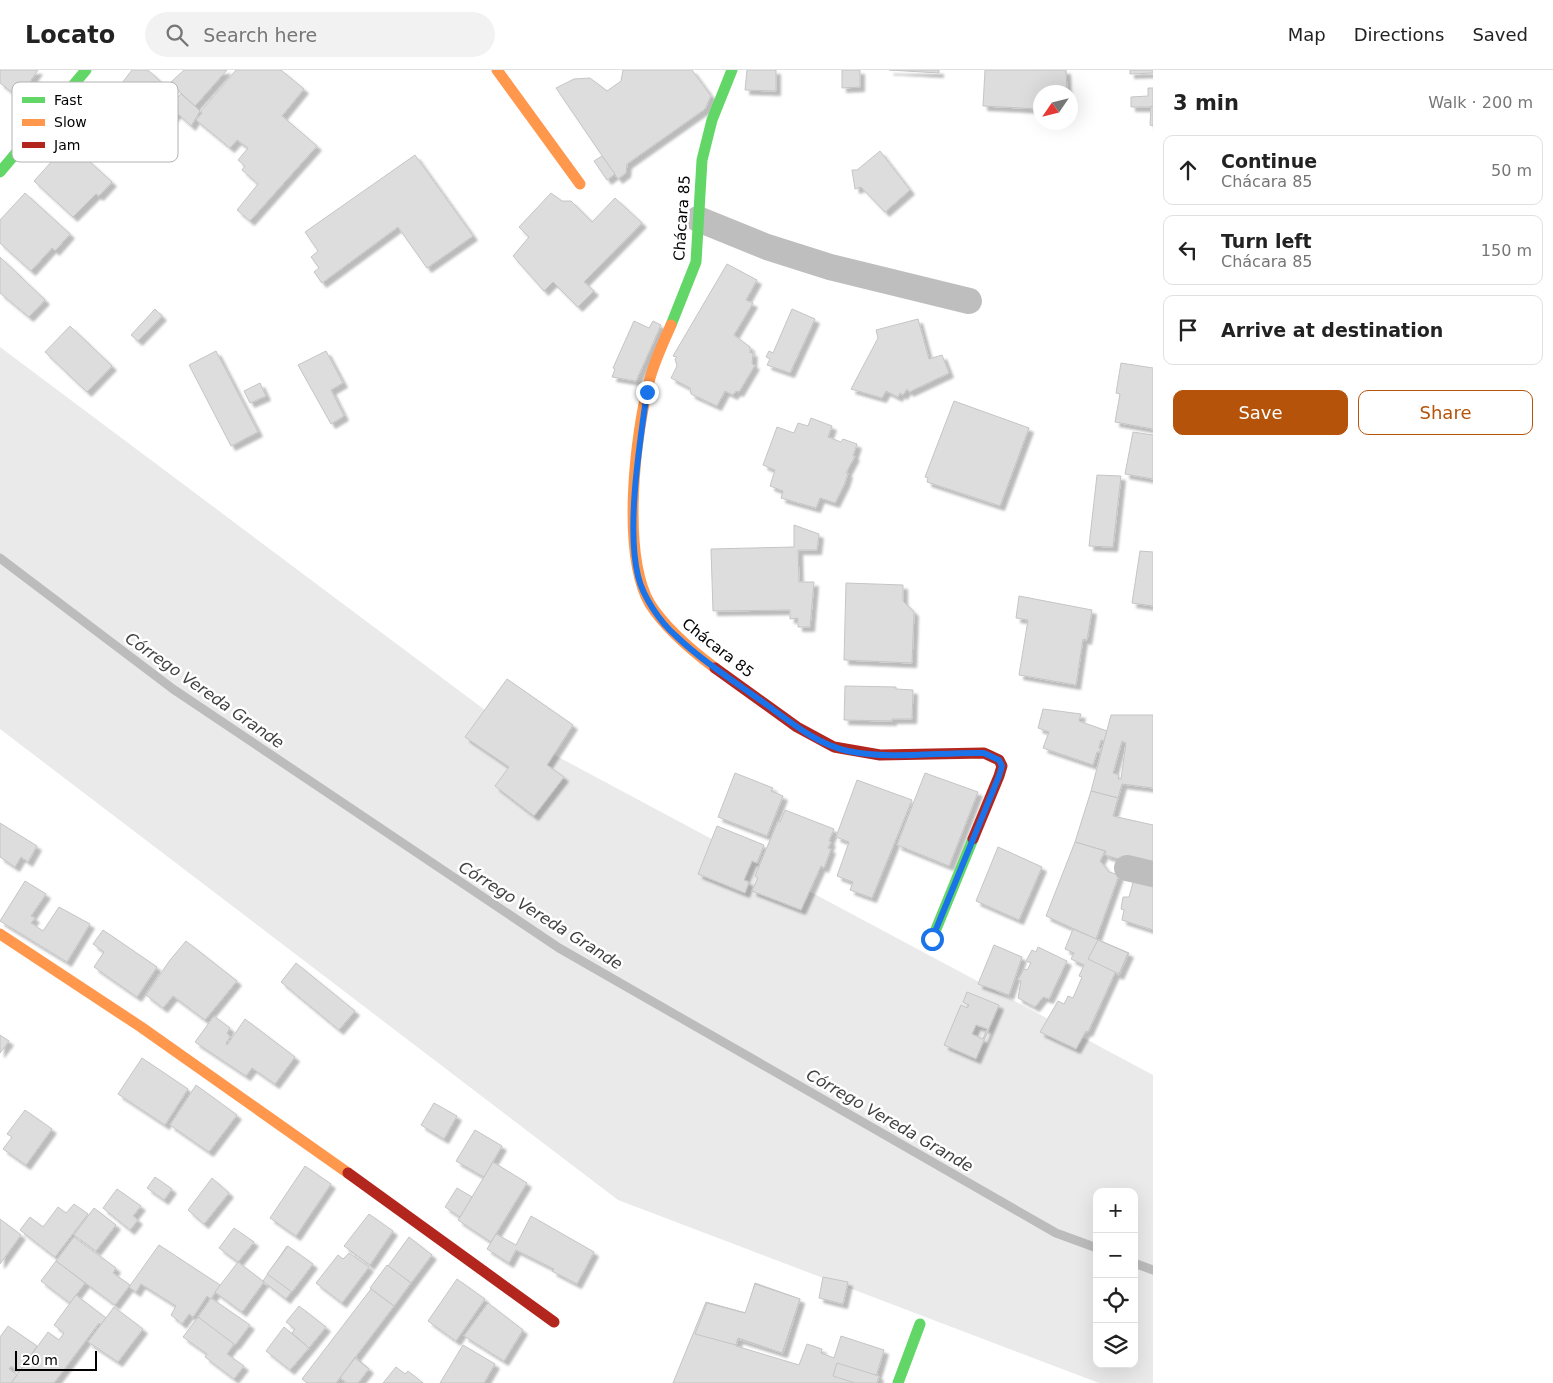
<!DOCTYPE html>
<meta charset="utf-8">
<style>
:root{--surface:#fff;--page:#f2f2f2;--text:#222;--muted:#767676;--line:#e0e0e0;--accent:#b45309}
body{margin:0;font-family:"DejaVu Sans",sans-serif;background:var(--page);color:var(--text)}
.controls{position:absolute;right:15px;bottom:15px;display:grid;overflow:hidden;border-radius:10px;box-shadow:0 5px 20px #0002}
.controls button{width:45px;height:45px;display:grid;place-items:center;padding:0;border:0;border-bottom:1px solid var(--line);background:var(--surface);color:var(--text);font:25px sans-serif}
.compass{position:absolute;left:1033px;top:15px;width:45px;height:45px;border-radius:50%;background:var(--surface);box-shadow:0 5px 20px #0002;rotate:235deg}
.scale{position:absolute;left:15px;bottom:12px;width:82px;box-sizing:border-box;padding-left:5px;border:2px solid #000;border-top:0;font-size:14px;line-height:18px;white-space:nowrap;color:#000;-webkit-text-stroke:4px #fff;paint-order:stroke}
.stop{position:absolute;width:15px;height:15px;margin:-11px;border:4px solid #1a73e8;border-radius:50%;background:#fff}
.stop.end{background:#1a73e8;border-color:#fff;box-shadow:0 1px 5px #0008}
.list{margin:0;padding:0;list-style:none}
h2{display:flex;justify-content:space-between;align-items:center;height:65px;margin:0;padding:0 20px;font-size:21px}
h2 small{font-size:16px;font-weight:400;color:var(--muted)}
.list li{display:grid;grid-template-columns:32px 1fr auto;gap:15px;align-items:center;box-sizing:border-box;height:70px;margin:0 10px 10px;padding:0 10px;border:1px solid var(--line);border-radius:10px}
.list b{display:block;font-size:19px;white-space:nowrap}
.list p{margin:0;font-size:16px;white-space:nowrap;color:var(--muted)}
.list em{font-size:16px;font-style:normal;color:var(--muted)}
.actions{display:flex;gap:10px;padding:15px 20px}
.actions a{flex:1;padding:11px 0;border:1px solid var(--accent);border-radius:10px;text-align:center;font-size:18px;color:var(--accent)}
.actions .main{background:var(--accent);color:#fff}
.icon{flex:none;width:28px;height:28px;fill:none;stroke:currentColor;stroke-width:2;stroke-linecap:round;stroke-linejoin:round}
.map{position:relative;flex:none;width:1153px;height:1313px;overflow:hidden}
header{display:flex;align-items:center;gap:30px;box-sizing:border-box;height:70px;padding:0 25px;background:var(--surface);border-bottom:1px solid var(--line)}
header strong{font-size:24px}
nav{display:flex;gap:28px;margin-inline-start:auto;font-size:18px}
.search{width:350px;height:45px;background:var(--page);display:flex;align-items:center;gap:12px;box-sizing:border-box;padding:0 18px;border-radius:28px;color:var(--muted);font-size:19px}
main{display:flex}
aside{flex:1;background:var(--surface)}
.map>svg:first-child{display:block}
.green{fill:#eaeaea;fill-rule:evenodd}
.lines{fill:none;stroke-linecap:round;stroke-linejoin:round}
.stream{stroke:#bcbcbc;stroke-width:9}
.building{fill:#ddd;stroke:#c5c5c5;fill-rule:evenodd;filter:url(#shadow)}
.street{stroke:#bebebe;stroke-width:26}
.fast{stroke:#63d668;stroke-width:11}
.slow{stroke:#ff974d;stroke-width:11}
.jam{stroke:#b3261e;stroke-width:11}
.route{stroke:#1a73e8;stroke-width:6}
.labels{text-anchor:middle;stroke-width:5;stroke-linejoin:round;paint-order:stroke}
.street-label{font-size:15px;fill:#000;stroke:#fff}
.water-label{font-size:16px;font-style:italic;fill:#414141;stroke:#fff}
.key{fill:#fff;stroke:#b2b2b2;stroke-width:1}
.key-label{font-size:14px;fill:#000}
</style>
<header>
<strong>Locato</strong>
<div class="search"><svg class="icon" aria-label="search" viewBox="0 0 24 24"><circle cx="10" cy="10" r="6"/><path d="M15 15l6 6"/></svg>Search here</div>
<nav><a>Map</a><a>Directions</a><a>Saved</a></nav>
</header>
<main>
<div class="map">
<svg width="1153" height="1313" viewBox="0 0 1153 1313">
<defs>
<filter id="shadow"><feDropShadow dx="4.5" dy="4.5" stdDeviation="1" flood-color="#0004"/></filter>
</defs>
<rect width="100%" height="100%" fill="#fff"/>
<path class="green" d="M0,277L521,667L1153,1005V1313H1099L618,1130L0,659ZM1097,1122H1134V1294H1097Z"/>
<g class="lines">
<g class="stream">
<path d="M0,488L173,619L559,878L1056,1163L1097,1178"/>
<path d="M1134,1193L1153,1200"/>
</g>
</g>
<g class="building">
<path d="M0,0H38L27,16L21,12L13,23L0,13Z"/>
<path d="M132,0H148L178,27L181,24L195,36L200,41L191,56L177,43L168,53L122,13Z"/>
<path d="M184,0H227L195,36L170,13Z"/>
<path d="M236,0H281L304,19L282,46L317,76L250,151L237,140L258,114L242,100L245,96L238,90L248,78L237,70L230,78L196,50L202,43L201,41Z"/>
<path d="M623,0H692L711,26L705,39L627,94L626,103L618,109L556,18L574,9L590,8L607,21L621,11Z"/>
<path d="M747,0H776V21L745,20Z"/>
<path d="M842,0H860V17L842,18Z"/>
<path d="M889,0H939V3Z"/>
<path d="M985,0H1066L1067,22H1040V39L983,36Z"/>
<path d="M1130,0H1153V3L1130,4Z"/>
<path d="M1148,18H1153V37H1131V27L1148,26Z"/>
<path d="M1151,36L1153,37V56L1150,55Z"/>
<path d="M71,70L82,80L79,82L112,112L99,126L96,124L73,147L34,111Z"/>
<path d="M880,81L910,120L885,142L861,117L855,119L852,100H857Z"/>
<path d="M415,85L473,166L427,198L398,157L322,213L314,202L319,198L311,187L318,181L305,162Z"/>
<path d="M602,86L615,104L607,110L594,91Z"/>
<path d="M25,123L70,164L55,181L52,178L31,201L0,173V150Z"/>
<path d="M551,123L562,131H571L592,152L615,128L642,153L584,212L594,221L578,237L553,212L544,221L513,186L529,167L519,157Z"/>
<path d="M0,187L45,230L29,247L0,223Z"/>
<path d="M727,194L757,210L746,230L753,233L734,265L750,277V283L753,282L752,294L755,295L739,322L736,321L733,325L725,321L717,336L691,324L690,318L671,308L677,296L675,289L677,287L673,286Z"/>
<path d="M155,239L162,246L138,271L131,265Z"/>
<path d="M792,239L815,249L790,303L767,295L770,289L766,287L769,281L773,283Z"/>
<path d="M918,249L929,289L942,285L949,303L909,322L907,319L903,325L900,323L898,327L886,321L882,328L851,319L878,268L876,260Z"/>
<path d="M634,251L649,258L653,251L661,255L636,311L612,307L615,299L613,298Z"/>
<path d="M70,256L112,296L87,322L45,282Z"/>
<path d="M216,281L258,362L231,376L189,295Z"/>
<path d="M326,281L343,313L331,320L344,346L331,354L298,295Z"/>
<path d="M1121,293L1153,298V359L1115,352L1120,324L1116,323Z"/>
<path d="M260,313L266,326L250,333L244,321Z"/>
<path d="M954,331L1029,358L1000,436L927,412L928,408L925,407Z"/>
<path d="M811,348L832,356L828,367L841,372L843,369L857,374L853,386H855L846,403H848L845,413L835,433L820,428L816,438L781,428L783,421L770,416L775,400L763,395L777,357L794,363L798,353L808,356Z"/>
<path d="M1133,362L1153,365V409L1125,404Z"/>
<path d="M1097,405L1121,406L1113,477L1089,476Z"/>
<path d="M794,455L819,464L817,480H798L799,512H814L810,557H798V548L790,549V540L713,541L711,479L794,477Z"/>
<path d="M1140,481L1153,482V536L1132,533Z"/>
<path d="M846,513L903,515V531L914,542L912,593L844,590Z"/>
<path d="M1019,526L1092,540L1087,570L1083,569L1076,615L1019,605L1028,550L1016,548Z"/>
<path d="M507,609L573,655L547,695L564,707L534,746L495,716L509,697L465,667Z"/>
<path d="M845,616L896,617V619L913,620L912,649H892V651L844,650Z"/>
<path d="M1043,639L1081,644L1079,651L1107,661L1104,671L1101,670L1099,677L1101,682H1097L1093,695L1043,678L1049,662L1038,658Z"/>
<path d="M1111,645H1153V718L1122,714L1118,728L1091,721ZM1122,671L1126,673L1121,709H1118L1119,705L1113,703Z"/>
<path d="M735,703L773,718L771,721L783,726L767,766L718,747Z"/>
<path d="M925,703L978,722L949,796L897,775Z"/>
<path d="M857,710L912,730L872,828L850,820L853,812L837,806L849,772L836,767Z"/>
<path d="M1091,721L1118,728L1113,746L1153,755V799L1105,785L1106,781L1075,772Z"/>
<path d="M785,740L834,759L829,771L831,772L828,778L831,779L824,798L821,796L801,840L752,821L758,808L755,806L778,751L780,752Z"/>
<path d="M0,753L37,776L28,792L21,787L15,797L0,787Z"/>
<path d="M717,756L764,775L757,793L752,791L744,810L749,812L745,823L698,804Z"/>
<path d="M1075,772L1105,781L1100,791L1109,802L1119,805L1096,869L1046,846Z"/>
<path d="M998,777L1042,797L1019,850L976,831Z"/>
<path d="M1134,809L1153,815V860L1122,850L1124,840L1121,839L1123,827H1129Z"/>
<path d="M25,811L46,824L31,846L35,848L31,853L43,861L59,837L90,854L67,892L0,851Z"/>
<path d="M1073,859L1129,883L1119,905L1115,903L1088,962L1086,961L1076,979L1040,962L1058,931L1064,934L1068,926L1073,928L1082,907L1079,906L1084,895L1071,889L1074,883L1065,879Z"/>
<path d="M103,860L157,897L137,927L94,897L104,882L93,874Z"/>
<path d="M1098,870L1128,883L1119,904L1088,889Z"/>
<path d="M186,871L237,911L205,950L173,926L163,938L146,925L170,890Z"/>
<path d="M994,875L1022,887L1009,925L978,914Z"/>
<path d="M1038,877L1067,891L1049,929L1043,927L1035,937L1018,928L1021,911L1018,910L1024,899L1027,900L1031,893L1026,891L1032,880L1036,882Z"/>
<path d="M296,893L355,941L339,960L281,912Z"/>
<path d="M967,922L999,935L976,989L944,975L961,935L967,938L969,935L963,932ZM976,955L987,959L983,969L972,964Z"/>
<path d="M214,946L230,958L227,963L230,967L226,973L227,975L245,949L295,987L275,1014L252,998L246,1006L195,972Z"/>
<path d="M0,965L9,971L0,983Z"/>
<path d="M142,988L188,1019L165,1055L118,1024Z"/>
<path d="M196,1015L237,1045L209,1082L170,1055Z"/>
<path d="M434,1033L457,1046L444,1069L421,1055Z"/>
<path d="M25,1040L52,1059L26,1095L3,1079L12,1067L7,1064Z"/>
<path d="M475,1060L502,1076L484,1107L456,1091Z"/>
<path d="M493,1092L527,1113L491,1172L458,1150Z"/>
<path d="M305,1096L331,1114L296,1166L270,1148Z"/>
<path d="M155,1107L172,1119L164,1130L147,1118Z"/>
<path d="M212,1108L229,1123L204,1154L188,1140Z"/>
<path d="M457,1118L472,1127L460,1147L445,1137Z"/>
<path d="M117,1119L141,1136L133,1146L138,1150L130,1160L103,1138Z"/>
<path d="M74,1134L88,1144L55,1187L20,1160L30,1147L43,1157L58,1137L66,1143Z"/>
<path d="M94,1138L116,1155L96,1181L74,1165Z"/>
<path d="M369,1144L393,1161L370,1195L344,1176Z"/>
<path d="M531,1146L594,1182L577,1214L552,1201L554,1199L516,1180L509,1193L487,1179L496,1164L516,1175Z"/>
<path d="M0,1149L21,1165L0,1194Z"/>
<path d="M234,1158L254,1172L238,1192L219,1178Z"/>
<path d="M74,1167L116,1198L113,1203L130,1215L115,1235L56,1191Z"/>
<path d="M409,1167L432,1185L411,1213L388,1196Z"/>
<path d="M159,1175L220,1215L211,1229L207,1226L193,1247L189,1244L182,1254L171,1245L176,1236L141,1214L136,1222L129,1217Z"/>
<path d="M287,1176L312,1194L286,1229L263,1211Z"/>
<path d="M288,1176L313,1194L292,1222L267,1204Z"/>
<path d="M349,1183L369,1197L342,1233L316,1213L338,1185L343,1189Z"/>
<path d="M56,1191L85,1213L70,1233L41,1211Z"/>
<path d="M238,1192L264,1212L242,1242L215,1222Z"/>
<path d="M387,1195L411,1213L394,1236L370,1218Z"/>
<path d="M823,1207L848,1212L843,1234L819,1228Z"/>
<path d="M457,1209L485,1229L456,1271L428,1251Z"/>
<path d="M755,1213L800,1229L783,1283L738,1269L736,1276L799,1295L807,1274L822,1279L821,1283L834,1288L841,1266L884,1280L874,1313H673L706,1232L746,1243Z"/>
<path d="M755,1214L800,1229L782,1283L738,1268L736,1275L695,1264L707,1233L745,1243Z"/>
<path d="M371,1219L394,1236L336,1313H307L302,1309Z"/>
<path d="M76,1225L106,1248L101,1255L99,1253L54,1313H11L48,1262L59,1270L64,1263L54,1255Z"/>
<path d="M211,1228L250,1255L235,1275L198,1247Z"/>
<path d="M488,1233L523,1260L504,1291L464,1266Z"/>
<path d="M299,1236L326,1257L309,1278L292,1263L295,1259L286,1252Z"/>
<path d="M114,1237L143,1259L118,1292L88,1272Z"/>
<path d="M198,1247L234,1274L227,1284L244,1296L234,1309L205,1287L207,1284L183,1267Z"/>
<path d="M8,1256L37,1276L19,1302L11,1296L9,1299L17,1305L11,1313H0V1267Z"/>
<path d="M284,1257L309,1278L290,1300L266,1281Z"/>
<path d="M463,1275L495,1294L484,1313H440Z"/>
<path d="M355,1287L368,1298L357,1313H348L341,1307Z"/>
<path d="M355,1288L369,1299L358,1313H347L340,1308Z"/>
<path d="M837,1293L879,1306L877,1313H855L833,1306Z"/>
<path d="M396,1297L405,1304L408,1301L423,1313H383Z"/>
</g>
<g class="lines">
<g class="street">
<path d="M698,149L767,177L830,197L969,231"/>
<path d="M1127,798L1153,804"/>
</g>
<g class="fast">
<path d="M0,102L86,0"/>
<path d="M671,255L696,192L702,90L712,50L732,0"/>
<path d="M932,869L973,769"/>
<path d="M898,1313L920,1254"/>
</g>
<g class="slow">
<path d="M497,0L580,114"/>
<path d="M671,255C663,273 655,290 650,308C635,363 621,484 650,534C666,559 691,580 715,598"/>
<path d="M0,864L141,957L348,1103"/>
</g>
<g class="jam">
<path d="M715,598L797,657L834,677L880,685L984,683L999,690L1002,696L999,706L973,769"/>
<path d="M348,1103L554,1252"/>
</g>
</g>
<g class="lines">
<path class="route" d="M647,322C640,372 626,457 638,506C643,527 660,552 676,566C701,590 732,610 760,630C787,649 815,674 848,681C891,690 939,682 984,683L999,690L1002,696L999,706L932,869"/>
</g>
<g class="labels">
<g class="street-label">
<text transform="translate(682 148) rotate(-86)" y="5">Chácara 85</text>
<text transform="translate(718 578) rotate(38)" y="5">Chácara 85</text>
</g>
<g class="water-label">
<text transform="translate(205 620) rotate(35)" y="6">Córrego Vereda Grande</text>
<text transform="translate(541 845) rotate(32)" y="6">Córrego Vereda Grande</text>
<text transform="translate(890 1050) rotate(30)" y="6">Córrego Vereda Grande</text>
</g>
</g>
<rect x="12" y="12" width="166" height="80" rx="8" class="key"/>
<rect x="22" y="27" width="23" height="6" fill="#63d668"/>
<rect x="22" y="49" width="23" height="7" fill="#ff974d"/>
<rect x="22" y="72" width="23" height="6" fill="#b3261e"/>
<g class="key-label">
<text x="54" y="35">Fast</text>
<text x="54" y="57">Slow</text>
<text x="54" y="80">Jam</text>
</g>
</svg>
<div class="controls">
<button>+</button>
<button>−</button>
<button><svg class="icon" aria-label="locate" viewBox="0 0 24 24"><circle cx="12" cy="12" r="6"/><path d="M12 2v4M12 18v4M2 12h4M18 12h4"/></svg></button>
<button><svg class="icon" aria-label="layers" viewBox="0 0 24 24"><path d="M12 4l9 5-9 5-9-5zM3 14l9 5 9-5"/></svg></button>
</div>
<svg class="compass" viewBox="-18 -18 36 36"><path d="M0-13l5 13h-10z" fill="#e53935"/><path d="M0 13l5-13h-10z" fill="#767676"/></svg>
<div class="scale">20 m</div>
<div class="stop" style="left:932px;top:869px"></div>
<div class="stop end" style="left:647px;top:322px"></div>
</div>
<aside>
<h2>3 min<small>Walk · 200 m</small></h2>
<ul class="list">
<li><svg class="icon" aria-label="ahead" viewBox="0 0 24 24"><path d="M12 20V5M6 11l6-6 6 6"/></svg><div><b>Continue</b><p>Chácara 85</p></div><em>50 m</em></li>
<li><svg class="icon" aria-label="left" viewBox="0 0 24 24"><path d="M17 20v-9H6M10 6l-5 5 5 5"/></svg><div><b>Turn left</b><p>Chácara 85</p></div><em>150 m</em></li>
<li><svg class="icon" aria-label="arrive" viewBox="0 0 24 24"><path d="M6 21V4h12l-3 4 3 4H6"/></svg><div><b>Arrive at destination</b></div></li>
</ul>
<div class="actions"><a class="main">Save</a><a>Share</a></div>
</aside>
</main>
